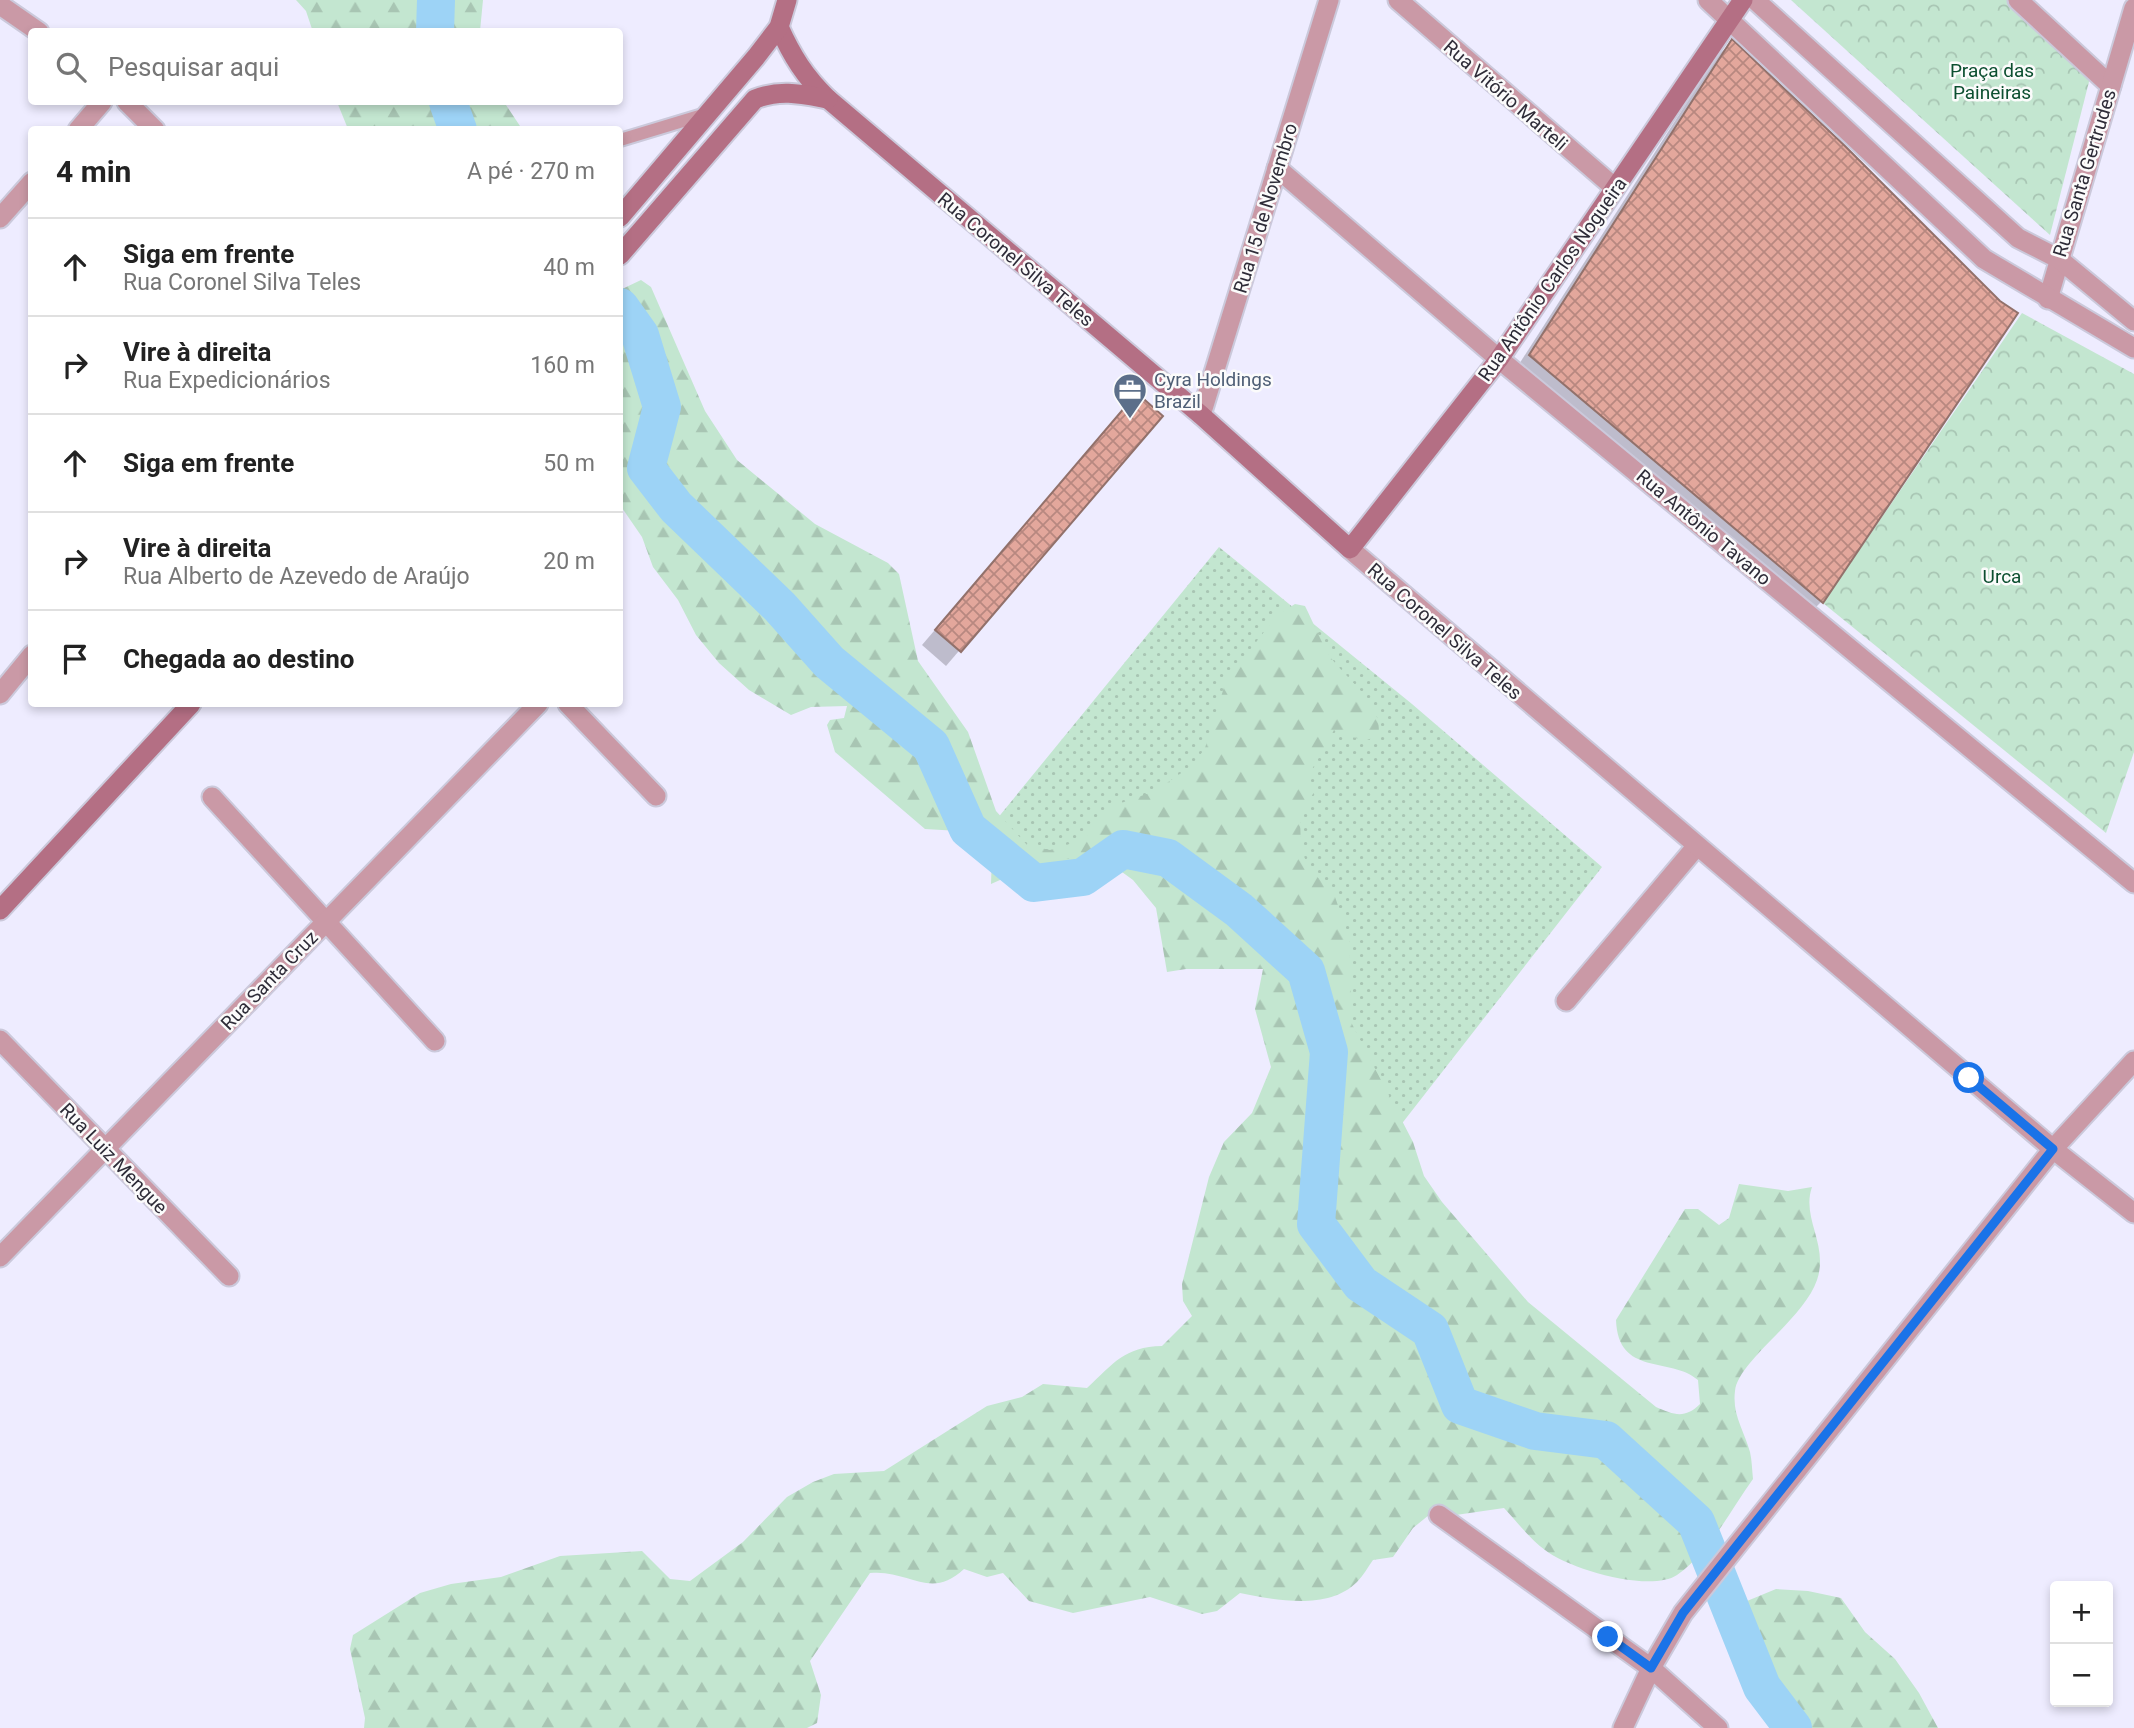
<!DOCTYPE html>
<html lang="pt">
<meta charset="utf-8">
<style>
:root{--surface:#fff;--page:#f6f6f6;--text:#222;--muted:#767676;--line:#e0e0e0}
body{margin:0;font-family:Roboto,sans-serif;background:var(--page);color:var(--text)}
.controls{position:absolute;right:21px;bottom:21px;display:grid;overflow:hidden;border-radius:7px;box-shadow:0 4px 10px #0003}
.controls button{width:63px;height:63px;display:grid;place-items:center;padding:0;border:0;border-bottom:2px solid var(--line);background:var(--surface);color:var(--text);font:35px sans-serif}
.stop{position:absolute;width:21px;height:21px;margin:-16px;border:5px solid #1a73e8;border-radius:50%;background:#fff}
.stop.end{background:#1a73e8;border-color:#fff;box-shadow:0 2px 7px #0008}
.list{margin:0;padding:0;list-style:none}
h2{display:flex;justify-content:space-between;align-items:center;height:91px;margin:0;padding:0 28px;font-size:30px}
h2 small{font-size:23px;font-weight:400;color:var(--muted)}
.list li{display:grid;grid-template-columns:46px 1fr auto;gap:21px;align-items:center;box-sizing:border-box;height:98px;padding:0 28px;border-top:2px solid var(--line)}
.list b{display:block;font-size:26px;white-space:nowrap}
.list p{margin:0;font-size:23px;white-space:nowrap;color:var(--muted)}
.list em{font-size:23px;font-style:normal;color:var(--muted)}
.icon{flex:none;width:38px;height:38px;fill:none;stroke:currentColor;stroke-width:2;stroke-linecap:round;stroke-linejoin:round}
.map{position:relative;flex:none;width:2134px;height:1728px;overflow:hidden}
.search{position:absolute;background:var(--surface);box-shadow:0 4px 10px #0003;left:28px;top:28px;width:595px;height:77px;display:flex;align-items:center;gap:18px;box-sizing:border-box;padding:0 24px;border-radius:7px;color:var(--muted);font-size:26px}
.panel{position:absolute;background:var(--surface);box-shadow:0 4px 10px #0003;left:28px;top:126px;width:595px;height:581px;border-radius:7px}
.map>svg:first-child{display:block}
.grass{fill:url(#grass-dots)}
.forest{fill:url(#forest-firs)}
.park{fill:url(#park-crowns)}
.shadow{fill:#0003}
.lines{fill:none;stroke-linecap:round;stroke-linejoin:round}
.river{stroke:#9dd3f6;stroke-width:38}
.building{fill:url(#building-cross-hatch);stroke:#92716b;stroke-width:2}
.service-casing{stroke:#cbc9db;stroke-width:16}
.minor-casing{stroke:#cbc9db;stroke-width:23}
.tertiary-casing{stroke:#cbc9db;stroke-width:23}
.secondary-casing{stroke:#cbc9db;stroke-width:23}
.service{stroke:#ca99a6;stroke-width:12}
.minor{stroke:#ca99a6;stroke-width:19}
.tertiary{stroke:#ca99a6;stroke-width:19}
.secondary{stroke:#b46f84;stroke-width:19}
.route{stroke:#1a73e8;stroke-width:9}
.labels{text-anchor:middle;stroke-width:5;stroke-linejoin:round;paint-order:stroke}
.park-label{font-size:19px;fill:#0c4f30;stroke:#fbfbfb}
.street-label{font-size:19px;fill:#2e2c38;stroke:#fbfbfb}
.service-label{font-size:19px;fill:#4e5e75;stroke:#fbfbfb;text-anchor:start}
</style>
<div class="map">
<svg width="2134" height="1728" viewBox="0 0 2134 1728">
<defs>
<pattern id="grass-dots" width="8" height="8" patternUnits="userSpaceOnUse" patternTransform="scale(1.75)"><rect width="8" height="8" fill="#c3e6d0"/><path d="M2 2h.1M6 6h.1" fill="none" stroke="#a8c5b3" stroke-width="1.8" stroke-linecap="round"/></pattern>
<pattern id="forest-firs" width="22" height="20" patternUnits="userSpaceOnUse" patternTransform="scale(1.75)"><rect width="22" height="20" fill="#c3e6d0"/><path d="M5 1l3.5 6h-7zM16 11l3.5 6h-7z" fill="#a8c5b3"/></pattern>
<pattern id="park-crowns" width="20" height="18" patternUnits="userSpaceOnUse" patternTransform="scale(1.75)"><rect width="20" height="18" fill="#c3e6d0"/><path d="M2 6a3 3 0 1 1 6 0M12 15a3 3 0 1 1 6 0" fill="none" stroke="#a8c5b3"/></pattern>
<pattern id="building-cross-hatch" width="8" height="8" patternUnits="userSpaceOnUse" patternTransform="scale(1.75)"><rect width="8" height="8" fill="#e3a79c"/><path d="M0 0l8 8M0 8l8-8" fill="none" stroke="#b88880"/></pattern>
</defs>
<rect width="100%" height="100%" fill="#eeecff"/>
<path class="grass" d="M1219,547L1412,704L1602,867L1329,1217L1316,970L1122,836L1080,863L1039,875L992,825Z"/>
<g class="forest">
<path d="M296,0H483L480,31L313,32L306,11Z"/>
<path d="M337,102H504L522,129H348Z"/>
<path d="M641,280L651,287L705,411L737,460L815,524L888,563L899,574L918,661L968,732L996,811L1027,845L1050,850L1076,842L1089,834L1107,808L1155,791L1193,765L1205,748L1226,681L1277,615L1295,604L1305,606C1313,622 1320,640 1329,655C1345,679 1385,704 1378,736L1364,741L1334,730L1306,780L1314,792L1300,817L1301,849L1308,866L1335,897L1349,937L1352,1024L1413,1142L1424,1176L1442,1202L1528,1302L1656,1407C1674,1415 1685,1419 1700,1404L1698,1380C1670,1356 1618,1377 1616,1320L1685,1209H1698L1719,1225L1729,1218L1739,1184L1788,1191L1812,1187C1801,1218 1829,1245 1817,1280C1804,1319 1738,1361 1735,1391C1732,1415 1744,1430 1750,1452C1752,1461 1752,1470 1753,1479C1730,1511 1710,1552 1677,1575C1650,1593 1569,1569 1545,1550C1530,1539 1517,1522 1504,1508L1449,1516L1440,1506L1413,1528L1393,1557L1373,1560C1368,1567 1363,1576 1357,1582C1328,1611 1275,1600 1240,1593L1217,1611L1202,1614L1150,1597L1073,1613L1029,1601L1003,1573L987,1577L964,1569C930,1601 909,1569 870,1573L810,1661L821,1695L817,1723L807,1728H364L365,1718L350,1649L353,1635L420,1593L451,1584L501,1577L560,1556L642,1551L670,1579L690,1581L743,1542L787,1497L813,1482L834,1474L884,1471L987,1406L1022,1397L1043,1384L1087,1388C1114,1363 1124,1347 1162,1346L1192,1316L1183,1301L1182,1284L1209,1177L1224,1142L1252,1113L1271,1067L1255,1009L1263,969H1186L1167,972L1156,908L1133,880L1104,859L1072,858L1036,864L991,884L992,853L986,837L976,832L925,829L835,752L827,725L830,720L844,718L847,706L811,707L791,715L749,690L719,663L696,635L678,600L653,567L642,537L620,505V290Z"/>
<path d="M1776,1589L1808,1591L1841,1598L1865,1632L1895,1659L1919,1693L1938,1728H1780C1771,1720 1759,1712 1751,1702C1729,1674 1740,1631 1747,1601Z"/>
</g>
<g class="park">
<path d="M1791,0H2015L2092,70L2050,235Z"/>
<path d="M2022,313L2134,374V752L2106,833L1823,603Z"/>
</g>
<g class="shadow">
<path d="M1732,42L1999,303L1822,601L1806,617L1514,372L1716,57Z"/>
<path d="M1123,410L1161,416L946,666L922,645Z"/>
</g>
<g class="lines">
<g class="river">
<path d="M435,32L436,0"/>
<path d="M448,102L458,130"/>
<path d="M620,307L640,335L662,407L646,468L676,507L780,607L829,662L931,746L968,829L1034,883L1083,877L1123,849L1168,858L1239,910L1306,971L1329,1052L1316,1224L1361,1284L1430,1330L1460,1405L1535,1431L1606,1440L1696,1522L1762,1687L1793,1728"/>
</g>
</g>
<g class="building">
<path d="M1732,39L1844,145L2000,301L2018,313L1823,603L1529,355Z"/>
<path d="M1137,393L1163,416L961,652L935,630Z"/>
</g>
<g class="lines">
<g class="service-casing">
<path id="service" d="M620,140L706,114"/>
</g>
<g class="minor-casing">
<g id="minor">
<path d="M1398,0L1615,188"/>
<path d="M2018,0L2111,86"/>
<path d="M78,130L102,102"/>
<path d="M1277,168L1499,359L2134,883"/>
<path d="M0,218L32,182"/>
<path d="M2048,299L2134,8"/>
<path d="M1201,415L1329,0"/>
<path d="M0,694L32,655"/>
<path d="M568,704L656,796"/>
<path d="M212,797L435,1041"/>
<path d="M1566,1001L1696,847"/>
<path d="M0,1040L229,1276"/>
<path d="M0,1257L538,704"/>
<path d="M1439,1515L1651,1668L1718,1728"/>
<path d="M1623,1728L1651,1668L1683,1613L2053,1149L2134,1061"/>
</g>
</g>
<g class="tertiary-casing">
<g id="tertiary">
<path d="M1708,0L1984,259L2134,348"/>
<path d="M1755,0L2018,238L2059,259L2134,321"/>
<path d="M0,5L39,32"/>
<path d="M127,102L155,130"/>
<path d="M1350,549L2053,1149L2134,1213"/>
</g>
</g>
<g class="secondary-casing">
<g id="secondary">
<path d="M779,27C792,56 805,77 828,99L1201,415L1350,549L1499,359L1743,0"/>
<path d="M620,217L756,57L779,27L787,0"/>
<path d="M620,255L755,99C781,89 801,94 828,99"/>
<path d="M0,910L191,704"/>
</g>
</g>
<use href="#service" class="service"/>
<use href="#minor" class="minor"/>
<use href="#tertiary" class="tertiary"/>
<use href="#secondary" class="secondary"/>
</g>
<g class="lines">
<path class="route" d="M1608,1637L1651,1668L1683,1613L2053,1149L1969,1078"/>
</g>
<defs>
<g id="office-pin" transform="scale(1.75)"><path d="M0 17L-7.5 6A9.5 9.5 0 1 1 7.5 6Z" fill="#5c6f8a" stroke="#fbfbfb"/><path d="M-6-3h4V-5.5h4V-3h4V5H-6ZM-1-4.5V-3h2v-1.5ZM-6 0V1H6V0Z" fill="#fff"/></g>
</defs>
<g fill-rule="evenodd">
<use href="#office-pin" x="1130" y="390"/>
</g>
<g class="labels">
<g class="park-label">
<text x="1992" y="77">Praça das<tspan x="1992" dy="22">Paineiras</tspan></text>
<text x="2002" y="583">Urca</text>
</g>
<g class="street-label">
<text transform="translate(1506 95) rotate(41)" y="7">Rua Vitório Marteli</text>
<text transform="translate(2084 173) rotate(-73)" y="7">Rua Santa Gertrudes</text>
<text transform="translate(1265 208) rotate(-73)" y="7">Rua 15 de Novembro</text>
<text transform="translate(1016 259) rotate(40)" y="7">Rua Coronel Silva Teles</text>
<text transform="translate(1552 279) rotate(-55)" y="7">Rua Antônio Carlos Nogueira</text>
<text transform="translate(1704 527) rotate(40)" y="7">Rua Antônio Tavano</text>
<text transform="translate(1445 631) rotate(41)" y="7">Rua Coronel Silva Teles</text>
<text transform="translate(269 980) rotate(-46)" y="7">Rua Santa Cruz</text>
<text transform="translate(114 1158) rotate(46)" y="7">Rua Luiz Mengue</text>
</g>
<g class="service-label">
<text x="1154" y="386">Cyra Holdings<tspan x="1154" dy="22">Brazil</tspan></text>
</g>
</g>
</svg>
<div class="controls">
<button>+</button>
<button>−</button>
</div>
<div class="stop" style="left:1969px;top:1078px"></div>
<div class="stop end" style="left:1608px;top:1637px"></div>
<div class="search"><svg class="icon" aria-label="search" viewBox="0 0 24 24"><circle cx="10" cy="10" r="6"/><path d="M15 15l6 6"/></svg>Pesquisar aqui</div>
<section class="panel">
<h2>4 min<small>A pé · 270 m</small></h2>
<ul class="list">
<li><svg class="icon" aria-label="ahead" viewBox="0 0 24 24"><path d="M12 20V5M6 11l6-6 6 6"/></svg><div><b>Siga em frente</b><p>Rua Coronel Silva Teles</p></div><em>40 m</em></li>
<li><svg class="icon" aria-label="right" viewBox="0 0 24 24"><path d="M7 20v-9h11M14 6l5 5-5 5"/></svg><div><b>Vire à direita</b><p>Rua Expedicionários</p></div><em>160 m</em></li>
<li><svg class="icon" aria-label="ahead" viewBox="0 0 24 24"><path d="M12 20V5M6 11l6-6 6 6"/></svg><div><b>Siga em frente</b></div><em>50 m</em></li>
<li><svg class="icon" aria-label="right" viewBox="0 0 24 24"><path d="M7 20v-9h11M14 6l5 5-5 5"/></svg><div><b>Vire à direita</b><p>Rua Alberto de Azevedo de Araújo</p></div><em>20 m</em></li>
<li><svg class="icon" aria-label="arrive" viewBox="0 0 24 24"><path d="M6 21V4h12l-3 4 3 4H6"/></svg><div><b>Chegada ao destino</b></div></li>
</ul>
</section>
</div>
